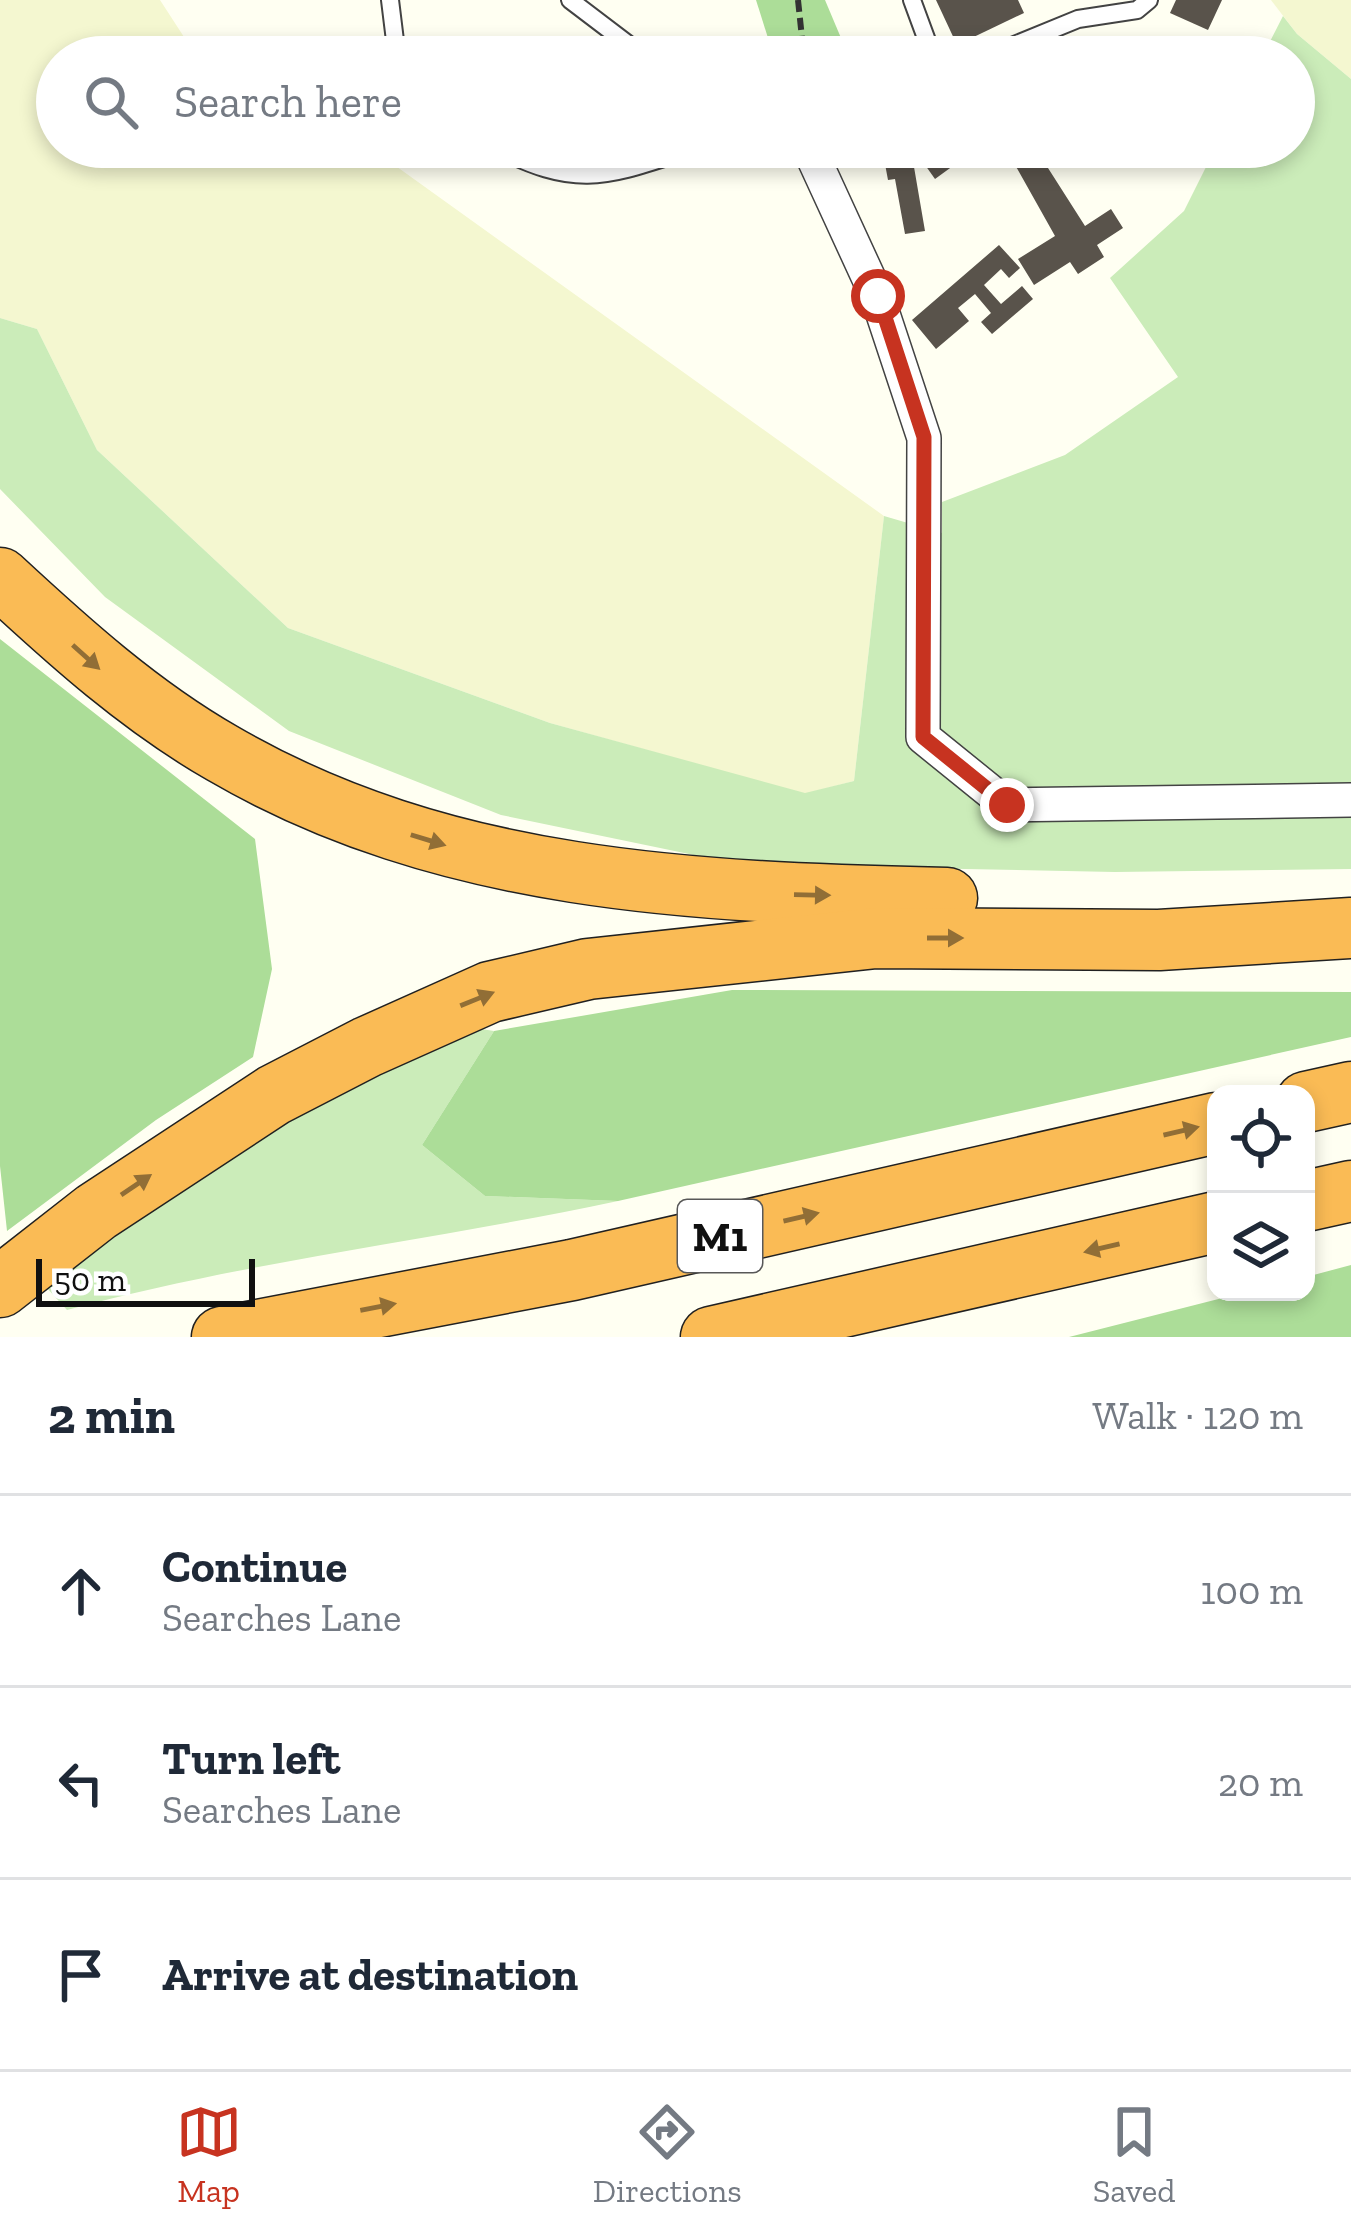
<!DOCTYPE html>
<meta charset="utf-8">
<style>
:root{--surface:#fff;--page:#f2f2f3;--text:#1f2937;--muted:#747a83;--line:#e0e1e3;--accent:#c73320}
body{margin:0;font-family:"Zilla Slab",serif;background:var(--page);color:var(--text)}
.controls{position:absolute;right:36px;bottom:36px;display:grid;overflow:hidden;border-radius:24px;box-shadow:0 6px 18px #0003}
.controls button{width:108px;height:108px;display:grid;place-items:center;padding:0;border:0;border-bottom:3px solid var(--line);background:var(--surface);color:var(--text);font:60px sans-serif}
.scale{position:absolute;left:36px;bottom:30px;width:219px;box-sizing:border-box;padding-left:12px;border:6px solid #101010;border-top:0;font-size:33px;line-height:42px;white-space:nowrap;color:#101010;-webkit-text-stroke:9px #fff;paint-order:stroke}
.stop{position:absolute;width:36px;height:36px;margin:-27px;border:9px solid #c73320;border-radius:50%;background:#fff}
.stop.end{background:#c73320;border-color:#fff;box-shadow:0 3px 12px #0008}
.list{margin:0;padding:0;list-style:none}
h2{display:flex;justify-content:space-between;align-items:center;height:156px;margin:0;padding:0 48px;font-size:51px}
h2 small{font-size:39px;font-weight:400;color:var(--muted)}
.list li{display:grid;grid-template-columns:78px 1fr auto;gap:36px;align-items:center;box-sizing:border-box;height:192px;padding:0 48px;border-top:3px solid var(--line)}
.list b{display:block;font-size:45px;white-space:nowrap}
.list p{margin:0;font-size:39px;white-space:nowrap;color:var(--muted)}
.list em{font-size:39px;font-style:normal;color:var(--muted)}
.icon{flex:none;width:66px;height:66px;fill:none;stroke:currentColor;stroke-width:2;stroke-linecap:round;stroke-linejoin:round}
.map{position:relative;flex:none;width:1351px;height:1337px;overflow:hidden}
.search{position:absolute;background:var(--surface);box-shadow:0 6px 18px #0003;left:36px;right:36px;top:36px;height:132px;display:flex;align-items:center;gap:30px;box-sizing:border-box;padding:0 42px;border-radius:66px;color:var(--muted);font-size:45px}
.sheet{height:732px;background:var(--surface)}
nav{display:flex;justify-content:space-around;align-items:center;box-sizing:border-box;height:168px;border-top:3px solid var(--line);background:var(--surface);font-size:33px;color:var(--muted)}
nav a{display:grid;justify-items:center;gap:6px}
nav .on{color:var(--accent)}
.map>svg:first-child{display:block}
.farmland{fill:#f4f7d0}
.green{fill:#cbecb9}
.forest{fill:#acdd98}
.building{fill:#59534b}
.lines{fill:none;stroke-linecap:round;stroke-linejoin:round}
.lane-casing{stroke:#434343;stroke-width:20}
.street-casing{stroke:#434343;stroke-width:36}
.highway-casing{stroke:#212121;stroke-width:63}
.path{stroke:#323232;stroke-width:6;stroke-dasharray:12 6;stroke-linecap:butt}
.lane{stroke:#fff;stroke-width:16}
.street{stroke:#fff;stroke-width:33}
.highway{stroke:#fabb55;stroke-width:60}
.oneway{fill:#916e36}
.route{stroke:#c73320;stroke-width:15}
.labels{text-anchor:middle;stroke-width:12;stroke-linejoin:round;paint-order:stroke}
.shield{fill:#fff;stroke:#585858;stroke-width:3}
.shield-label{font-size:42px;font-weight:bold;fill:#101010}
</style>
<div class="map">
<svg width="1351" height="1337" viewBox="0 0 1351 1337">
<rect width="100%" height="100%" fill="#fffff2"/>
<g class="farmland">
<path d="M0,0H160L197,57H57V147H364L386,159L884,516L854,781L804,794L550,723L288,628L97,450L37,329L0,318Z"/>
<path d="M1271,0H1351V79L1297,34Z"/>
</g>
<g class="green">
<path d="M1283,16L1297,34L1351,79V869L1115,872L860,867L718,860L501,815L289,731L105,597L0,489V318L37,329L97,450L288,628L550,723L805,793L854,781L884,516L942,533V502L1065,455L1178,377L1110,278L1184,211L1216,147H1294V57H1262Z"/>
<path d="M475,1028L494,1031L422,1145L485,1196L618,1201C435,1240 248,1261 67,1310L46,1287L192,1177L326,1094Z"/>
</g>
<g class="forest">
<path d="M756,0H825L849,57H774Z"/>
<path d="M0,639L255,839L272,969L253,1057L156,1120L7,1231L0,1166Z"/>
<path d="M732,990L1351,992V1037L618,1201L485,1196L422,1145L494,1031Z"/>
<path d="M1351,1265V1337H1069L1246,1292H1306V1277Z"/>
</g>
<g class="building">
<path d="M936,0H1018L1024,13L957,45Z"/>
<path d="M1176,0H1222L1208,30L1170,13Z"/>
<path d="M930,147H979L935,179L918,155Z"/>
<path d="M1005,147H1051L1059,161L1048,168L1085,226L1111,209L1123,228L1097,245L1104,257L1078,274L1070,262L1034,285L1018,259L1055,236Z"/>
<path d="M905,161L914,167L925,231L905,234L895,179L888,180L885,164Z"/>
<path d="M999,245L1020,268L1009,278L1001,269L984,285L1001,304L1022,286L1033,299L992,334L981,322L991,313L975,294L958,308L969,321L936,349L912,320Z"/>
</g>
<g class="lines">
<g class="lane-casing">
<g id="lane">
<path d="M390,0L397,57"/>
<path d="M570,0L645,57"/>
<path d="M912,0L933,57"/>
<path d="M985,57L1078,19L1137,10L1149,0"/>
<path d="M495,147C581,192 610,175 698,147"/>
<path d="M755,147L813,157L829,147"/>
</g>
</g>
<g class="street-casing">
<path id="street" d="M813,157L877,296L924,438L923,737L1007,805L1351,800"/>
</g>
<g class="highway-casing">
<g id="highway">
<path d="M0,578C69,642 140,706 222,753C445,883 696,892 947,898"/>
<path d="M1306,1102L1351,1092"/>
<path d="M1306,1201L1351,1191"/>
<path d="M0,1287L96,1212L274,1095L367,1047L490,992L588,969L876,938L1159,940L1351,928"/>
<path d="M222,1337L572,1270L1216,1123"/>
<path d="M711,1337L1216,1222"/>
</g>
</g>
<path class="path" d="M798,0L804,57"/>
<use href="#lane" class="lane"/>
<use href="#street" class="street"/>
<use href="#highway" class="highway"/>
</g>
<defs><path id="oneway-solid" d="M-6-.8H1V-3.2L6.5 0L1 3.2V.8H-6Z" transform="scale(3)"/></defs>
<g class="oneway">
<use href="#oneway-solid" transform="translate(86 657) rotate(42)"/>
<use href="#oneway-solid" transform="translate(428 840) rotate(17)"/>
<use href="#oneway-solid" transform="translate(812 895) rotate(1)"/>
<use href="#oneway-solid" transform="translate(945 938)"/>
<use href="#oneway-solid" transform="translate(477 999) rotate(-22)"/>
<use href="#oneway-solid" transform="translate(1181 1131) rotate(-13)"/>
<use href="#oneway-solid" transform="translate(136 1185) rotate(-34)"/>
<use href="#oneway-solid" transform="translate(801 1217) rotate(-13)"/>
<use href="#oneway-solid" transform="translate(1102 1248) rotate(167)"/>
<use href="#oneway-solid" transform="translate(378 1307) rotate(-11)"/>
</g>
<g class="lines">
<path class="route" d="M878,296L924,437L923,737L1007,805"/>
</g>
<g class="labels">
<rect class="shield" x="678" y="1200" width="84" height="72" rx="9"/>
<g class="shield-label">
<text x="720" y="1251">M1</text>
</g>
</g>
</svg>
<div class="controls">
<button><svg class="icon" aria-label="locate" viewBox="0 0 24 24"><circle cx="12" cy="12" r="6"/><path d="M12 2v4M12 18v4M2 12h4M18 12h4"/></svg></button>
<button><svg class="icon" aria-label="layers" viewBox="0 0 24 24"><path d="M12 4l9 5-9 5-9-5zM3 14l9 5 9-5"/></svg></button>
</div>
<div class="scale">50 m</div>
<div class="stop" style="left:878px;top:296px"></div>
<div class="stop end" style="left:1007px;top:805px"></div>
<div class="search"><svg class="icon" aria-label="search" viewBox="0 0 24 24"><circle cx="10" cy="10" r="6"/><path d="M15 15l6 6"/></svg>Search here</div>
</div>
<section class="sheet">
<h2>2 min<small>Walk · 120 m</small></h2>
<ul class="list">
<li><svg class="icon" aria-label="ahead" viewBox="0 0 24 24"><path d="M12 20V5M6 11l6-6 6 6"/></svg><div><b>Continue</b><p>Searches Lane</p></div><em>100 m</em></li>
<li><svg class="icon" aria-label="left" viewBox="0 0 24 24"><path d="M17 20v-9H6M10 6l-5 5 5 5"/></svg><div><b>Turn left</b><p>Searches Lane</p></div><em>20 m</em></li>
<li><svg class="icon" aria-label="arrive" viewBox="0 0 24 24"><path d="M6 21V4h12l-3 4 3 4H6"/></svg><div><b>Arrive at destination</b></div></li>
</ul>
</section>
<nav>
<a class="on"><svg class="icon" aria-label="map" viewBox="0 0 24 24"><path d="M3 6l6-2 6 2 6-2v14l-6 2-6-2-6 2zM9 4v14M15 6v14"/></svg>Map</a>
<a><svg class="icon" aria-label="directions" viewBox="0 0 24 24"><path d="M12 3l9 9-9 9-9-9zM9 14v-3h6M13 9l2 2-2 2"/></svg>Directions</a>
<a><svg class="icon" aria-label="saved" viewBox="0 0 24 24"><path d="M7 4h10v16l-5-4-5 4z"/></svg>Saved</a>
</nav>
